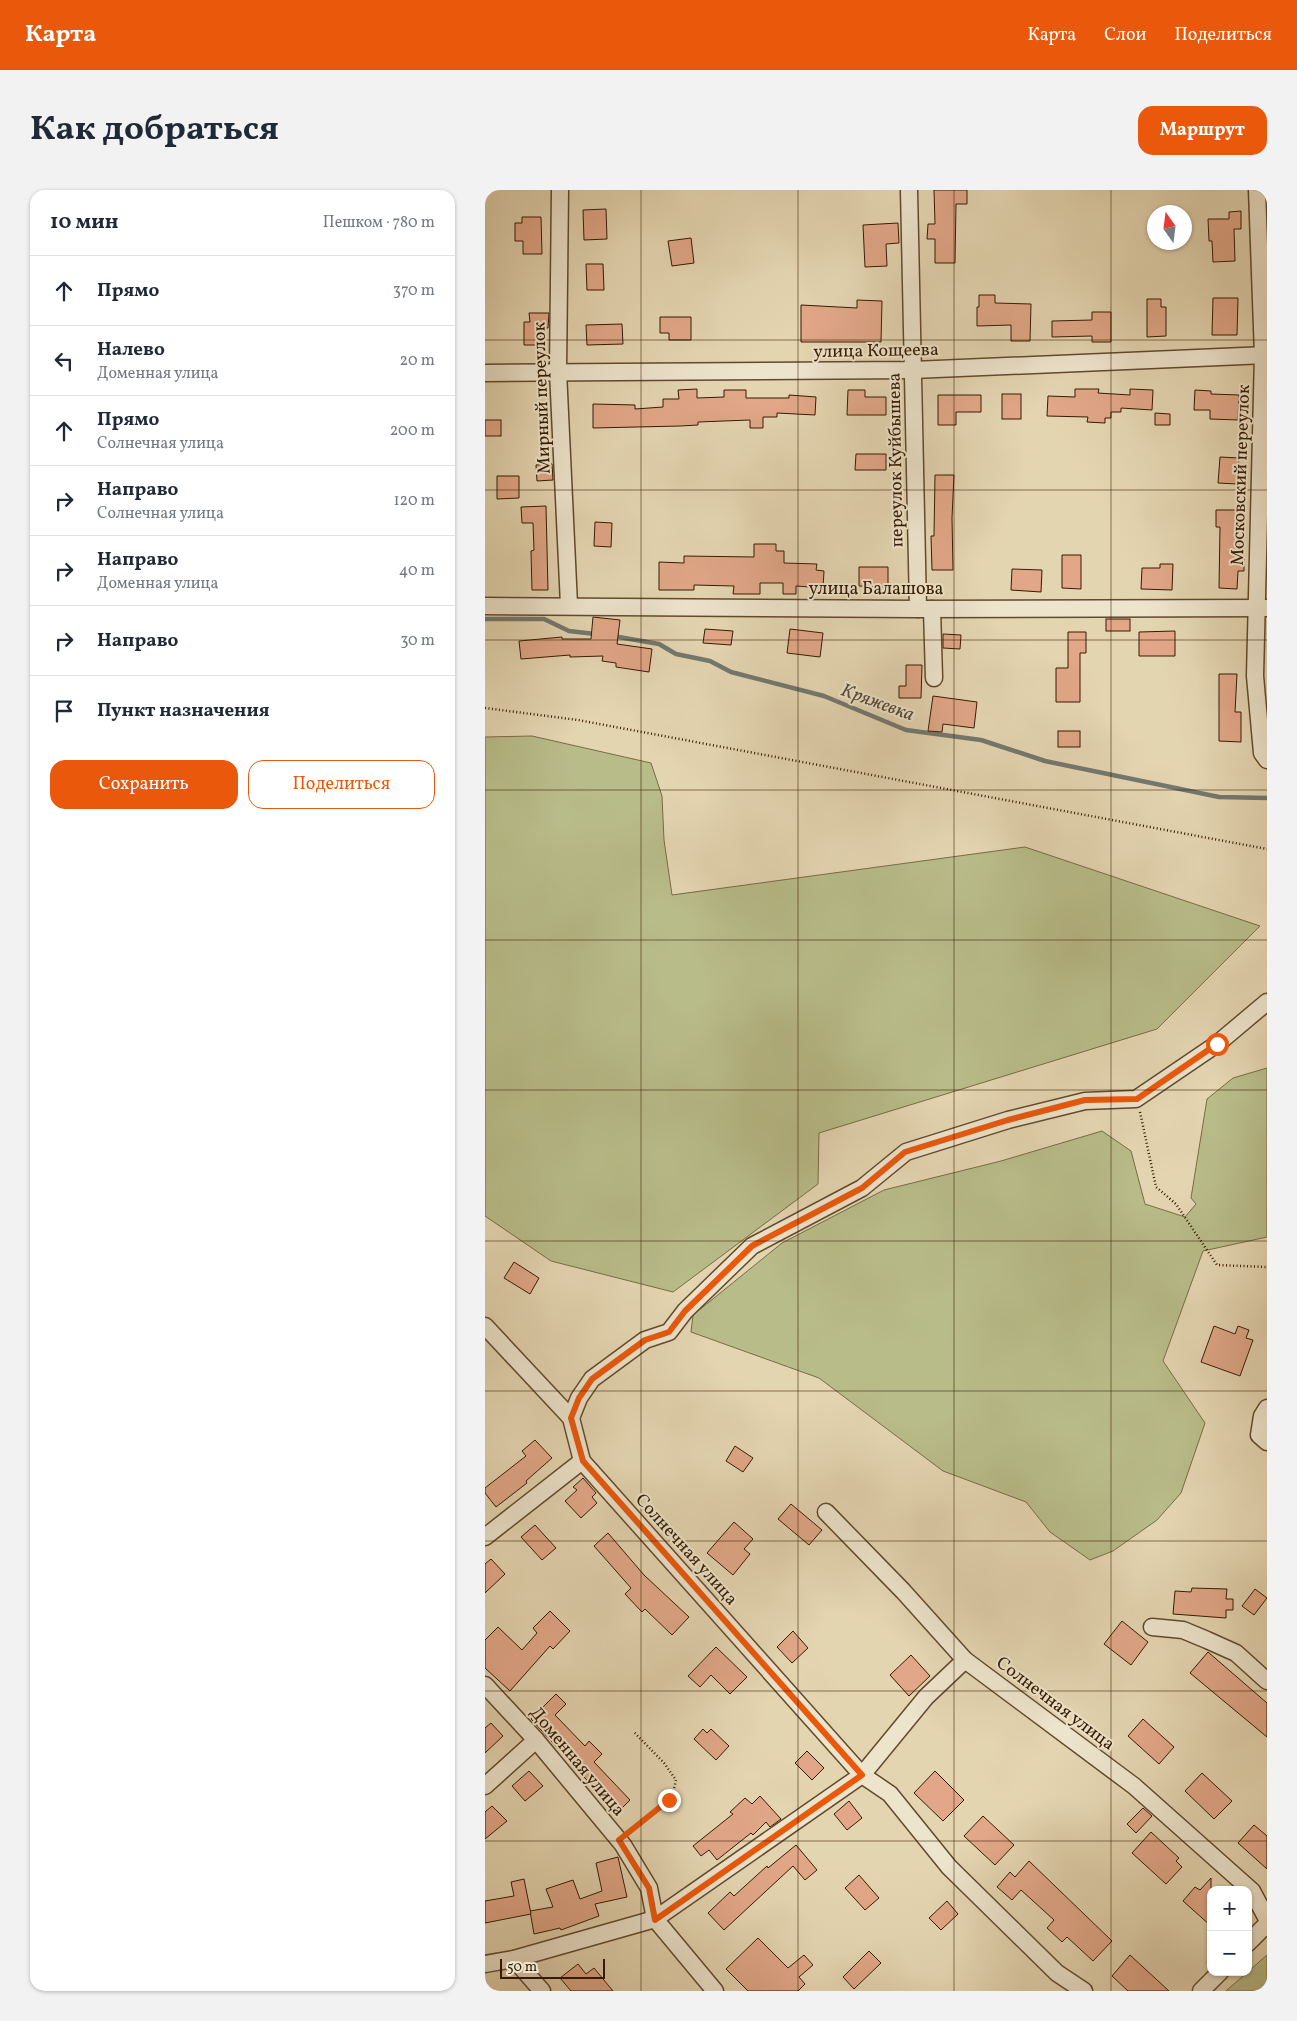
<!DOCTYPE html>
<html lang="ru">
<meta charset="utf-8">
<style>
:root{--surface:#fff;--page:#f2f2f3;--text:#1f2937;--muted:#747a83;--line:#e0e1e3;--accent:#ea580c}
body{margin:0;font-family:Vollkorn,serif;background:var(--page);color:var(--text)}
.controls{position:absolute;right:15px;bottom:15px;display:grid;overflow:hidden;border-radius:10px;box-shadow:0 1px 4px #0004}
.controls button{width:45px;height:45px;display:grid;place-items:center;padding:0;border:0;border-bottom:1px solid var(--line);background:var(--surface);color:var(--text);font:25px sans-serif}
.compass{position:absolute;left:662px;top:15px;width:45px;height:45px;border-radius:50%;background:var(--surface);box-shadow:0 1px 4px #0004;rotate:346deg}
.scale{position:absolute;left:15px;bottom:12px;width:105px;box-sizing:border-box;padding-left:5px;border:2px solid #371b01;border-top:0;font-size:14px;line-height:18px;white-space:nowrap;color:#371b01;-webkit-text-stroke:4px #ede4cc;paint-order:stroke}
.stop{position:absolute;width:15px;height:15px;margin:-11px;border:4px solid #ea580c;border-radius:50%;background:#fff}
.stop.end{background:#ea580c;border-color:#fff;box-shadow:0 1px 5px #0008}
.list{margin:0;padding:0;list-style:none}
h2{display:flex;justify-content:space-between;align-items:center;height:65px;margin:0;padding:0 20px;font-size:21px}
h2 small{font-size:16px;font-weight:400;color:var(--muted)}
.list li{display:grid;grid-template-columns:32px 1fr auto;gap:15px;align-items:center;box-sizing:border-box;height:70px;padding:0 20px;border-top:1px solid var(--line)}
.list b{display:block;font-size:19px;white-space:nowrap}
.list p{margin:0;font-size:16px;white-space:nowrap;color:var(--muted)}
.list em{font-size:16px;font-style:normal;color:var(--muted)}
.actions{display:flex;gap:10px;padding:15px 20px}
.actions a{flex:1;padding:11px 0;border:1px solid var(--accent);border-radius:15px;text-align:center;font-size:18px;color:var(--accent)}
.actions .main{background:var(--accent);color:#fff}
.icon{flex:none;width:28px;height:28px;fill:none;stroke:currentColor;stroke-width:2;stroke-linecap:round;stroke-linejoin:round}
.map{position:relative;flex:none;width:782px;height:1801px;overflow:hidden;border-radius:15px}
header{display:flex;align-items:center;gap:30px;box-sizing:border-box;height:70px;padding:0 25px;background:var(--accent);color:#fff}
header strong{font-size:24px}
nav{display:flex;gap:28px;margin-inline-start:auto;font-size:18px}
.intro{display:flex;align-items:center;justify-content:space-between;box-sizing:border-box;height:120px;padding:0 30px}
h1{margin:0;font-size:35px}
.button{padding:12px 22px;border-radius:15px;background:var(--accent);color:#fff;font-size:18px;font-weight:700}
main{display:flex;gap:30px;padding:0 30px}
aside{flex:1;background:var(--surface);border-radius:15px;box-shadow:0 1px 4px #0004}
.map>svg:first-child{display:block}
.green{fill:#b8bc89;stroke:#786c45}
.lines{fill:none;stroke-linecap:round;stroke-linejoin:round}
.stream{stroke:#73786f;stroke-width:4.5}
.building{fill:#e1a788;stroke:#371b01}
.minor-casing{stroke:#624a2d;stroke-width:19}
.path{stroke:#371b01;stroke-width:2.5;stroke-dasharray:1 2.5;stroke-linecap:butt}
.minor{stroke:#ede4cc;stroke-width:16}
.route{stroke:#ea580c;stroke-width:6}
.grid{fill:none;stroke:#371b01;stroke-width:1;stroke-opacity:0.55}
.labels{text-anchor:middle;stroke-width:4;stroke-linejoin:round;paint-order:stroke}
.street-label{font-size:18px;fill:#371b01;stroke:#ede4cc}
.water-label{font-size:19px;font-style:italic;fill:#554a38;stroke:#ede4cc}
</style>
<header>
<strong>Карта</strong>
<nav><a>Карта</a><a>Слои</a><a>Поделиться</a></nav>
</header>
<div class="intro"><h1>Как добраться</h1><a class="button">Маршрут</a></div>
<main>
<aside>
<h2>10 мин<small>Пешком · 780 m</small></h2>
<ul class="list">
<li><svg class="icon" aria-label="ahead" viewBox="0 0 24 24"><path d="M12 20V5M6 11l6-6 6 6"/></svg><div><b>Прямо</b></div><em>370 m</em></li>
<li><svg class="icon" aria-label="left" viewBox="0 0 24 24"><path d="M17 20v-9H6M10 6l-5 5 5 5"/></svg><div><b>Налево</b><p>Доменная улица</p></div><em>20 m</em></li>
<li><svg class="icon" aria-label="ahead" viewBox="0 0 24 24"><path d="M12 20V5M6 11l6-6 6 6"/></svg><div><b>Прямо</b><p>Солнечная улица</p></div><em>200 m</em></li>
<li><svg class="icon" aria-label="right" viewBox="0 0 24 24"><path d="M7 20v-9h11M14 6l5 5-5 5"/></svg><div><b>Направо</b><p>Солнечная улица</p></div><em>120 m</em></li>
<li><svg class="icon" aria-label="right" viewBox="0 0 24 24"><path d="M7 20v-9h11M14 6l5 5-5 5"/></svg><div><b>Направо</b><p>Доменная улица</p></div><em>40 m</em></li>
<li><svg class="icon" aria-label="right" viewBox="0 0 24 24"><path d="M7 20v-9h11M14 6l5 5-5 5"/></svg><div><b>Направо</b></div><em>30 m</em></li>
<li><svg class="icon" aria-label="arrive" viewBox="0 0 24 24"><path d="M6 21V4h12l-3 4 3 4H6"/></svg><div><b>Пункт назначения</b></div></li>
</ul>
<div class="actions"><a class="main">Сохранить</a><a>Поделиться</a></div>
</aside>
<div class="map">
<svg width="782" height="1801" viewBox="0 0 782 1801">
<rect width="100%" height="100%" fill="#e4d5b1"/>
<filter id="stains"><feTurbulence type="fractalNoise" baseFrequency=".004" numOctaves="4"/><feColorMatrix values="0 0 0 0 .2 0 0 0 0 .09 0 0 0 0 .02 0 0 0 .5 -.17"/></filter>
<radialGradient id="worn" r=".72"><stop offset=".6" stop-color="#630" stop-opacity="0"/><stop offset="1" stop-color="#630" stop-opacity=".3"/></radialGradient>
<g class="green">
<path d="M47,546L166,573L177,606L179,650L187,705L540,657L775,736L672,839L334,943L333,994L188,1102L66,1071L0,1026V547Z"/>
<path d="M782,878V1047L718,1061L678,1171L720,1233L696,1303L672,1330L628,1361L605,1370L565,1342L541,1312L458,1281L334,1188L206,1142L208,1125L297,1053L399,1000L516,971L617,941L646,961L660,1014L700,1027L711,1014L706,1008L722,909L748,888Z"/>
<path d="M782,1765V1801H741Z"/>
</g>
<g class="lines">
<g class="stream">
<path d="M0,429H59L84,441L110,444"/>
<path d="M128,446L174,454L191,464L225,471L246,482L339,506L421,540L496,550L560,571L734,607L782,608"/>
</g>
</g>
<g class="building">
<path d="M449,0H482V14H471L470,73H450V49H442L443,34H450Z"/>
<path d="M121,19L122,49L99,50L98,20Z"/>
<path d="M756,21V39H749L750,71L728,72L727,51H724L723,29H744V22Z"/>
<path d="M37,27H56L57,64H38V51H30V33H37Z"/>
<path d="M413,33L414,53L401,54L402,76L380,77L378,35Z"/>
<path d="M206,48L209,73L187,76L183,51Z"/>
<path d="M101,74H118L119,100H102Z"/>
<path d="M494,105H510V113L546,114L545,151H526V135L492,136V117H494Z"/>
<path d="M728,108H753L752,145H727Z"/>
<path d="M662,109H676V117H681V146L662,147Z"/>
<path d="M372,110L397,111L396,152H316V115L372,118Z"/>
<path d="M607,122H626V152H607V146L567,147V131L607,130Z"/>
<path d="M44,123H64L63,138H55L56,155H39V132H45Z"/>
<path d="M175,127H206V150H184V143H175Z"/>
<path d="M137,134L138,154L102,155L101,135Z"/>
<path d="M212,199V208L239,207V200H261V208H304V205L331,207L330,225L292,223V227H278V238H265V230L213,232V235L195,236L108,238V214L150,215V219L178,217V209H194L193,200Z"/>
<path d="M590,199H614L613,203L645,205V199L668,200L667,220L636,218V222H626V228H620V233L602,232L603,227L562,226L563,206L590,207Z"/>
<path d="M363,200H380V207H401V225H362Z"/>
<path d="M710,200L726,201V204L754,205L753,230L725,229V220H709Z"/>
<rect x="517" y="204" width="19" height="25"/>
<path d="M453,205H496V222H471V235H453Z"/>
<path d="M670,223L685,224V235H670Z"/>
<rect x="0" y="230" width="16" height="16"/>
<path d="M371,264H401V280H370Z"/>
<path d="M735,267L754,268L752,294L733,293Z"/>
<path d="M67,274L68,290L52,291L51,275Z"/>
<path d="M450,285H469L467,328L468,380H447L446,346H449Z"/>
<path d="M12,286H34V308L12,309Z"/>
<path d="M61,316L63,400H47L46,361L49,360L48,333H37L36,317Z"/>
<path d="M731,320H753L752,354H759V381H753L752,399L734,398L735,337H731Z"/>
<path d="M110,332L127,333L126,357L109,356Z"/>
<path d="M269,354H291V361H299V373L332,374L331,380L339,381L338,398L311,396V404H298V393H275V404H248L249,396L209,395V400H174V372L199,373V366L269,367Z"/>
<path d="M577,365H596V399L577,398Z"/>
<path d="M675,374H688L687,400L656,399L657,378H675Z"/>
<path d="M374,377H403V397L374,396Z"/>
<path d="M527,379L557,380L556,402L526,400Z"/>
<path d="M108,427L135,430L132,454L167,459L164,482L131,477V473L117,471L118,466L85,467V465L36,469L34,451L77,447V449H106Z"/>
<rect x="621" y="429" width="24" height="12"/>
<path d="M220,439L248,441L246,455L218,453Z"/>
<path d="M305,439L338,443L335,467L302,463Z"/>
<path d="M690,441V466H654V442Z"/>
<path d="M583,442H601V463H595V512H571V478H583Z"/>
<path d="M458,444L476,445L475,459L458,458Z"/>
<path d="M421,475H437L436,508H414V496H421Z"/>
<path d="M734,484H752L750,522H756V552L734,551Z"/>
<path d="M448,506L492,512L489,538L458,534L457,542L443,541Z"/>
<rect x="573" y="541" width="22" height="16"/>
<path d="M29,1072L54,1088L45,1104L19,1088Z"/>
<path d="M729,1136L750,1144L753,1136L764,1140L761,1148L768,1150L755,1186L716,1172Z"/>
<path d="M50,1250L67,1268L41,1291L42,1293L11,1317L0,1303V1298L41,1266L37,1261Z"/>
<path d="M250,1256L268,1268L258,1282L241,1271Z"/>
<path d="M98,1288L111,1303L107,1307L112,1313L96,1328L80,1311L92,1300L88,1297Z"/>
<path d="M306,1314L337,1340L324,1355L293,1329Z"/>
<path d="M249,1332L268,1349L259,1359L265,1364L248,1385L222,1363Z"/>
<path d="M50,1335L71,1358L57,1370L36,1347Z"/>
<path d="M123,1343L159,1385L204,1427L187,1445L160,1419L157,1422L140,1404L146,1398L109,1356Z"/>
<path d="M6,1369L20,1384L0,1403V1374Z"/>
<path d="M707,1398L742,1399L741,1409H748V1420H741V1428L688,1424L690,1401L706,1402Z"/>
<path d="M770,1399L782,1408L769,1425L757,1416Z"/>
<path d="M65,1421L85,1441L68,1459L65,1456L25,1501L0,1478V1450L13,1437L37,1460L52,1443L48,1438Z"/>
<path d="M637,1431L663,1452L646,1475L619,1454Z"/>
<path d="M308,1441L323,1458L307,1473L292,1457Z"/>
<path d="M231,1457L262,1487L245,1504L226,1485L215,1497L203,1486Z"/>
<path d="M723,1462L782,1513V1547L705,1483Z"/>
<path d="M426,1465L445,1486L424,1506L405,1485Z"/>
<path d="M71,1504L81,1514L70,1525L100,1556L104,1551L117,1564L109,1572L145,1610L132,1623L46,1529Z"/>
<path d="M658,1529L689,1557L674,1574L643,1546Z"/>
<path d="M6,1533L18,1546L0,1563V1538Z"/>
<path d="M218,1539L222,1543L226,1539L244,1556L231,1570L209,1549Z"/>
<path d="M322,1561L339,1578L327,1590L310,1573Z"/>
<path d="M44,1581L58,1596L40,1611L27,1596Z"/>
<path d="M450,1581L479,1610L458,1631L429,1603Z"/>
<path d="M717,1583L747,1611L729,1629L700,1601Z"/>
<path d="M275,1606L296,1629L285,1637L281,1632L268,1645L266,1643L232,1670L224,1660L216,1666L208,1656L248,1624L245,1622L260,1608L267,1614Z"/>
<path d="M364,1611L377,1628L362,1640L349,1624Z"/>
<path d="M7,1616L22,1631L0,1649V1622Z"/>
<path d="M658,1618L667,1626L651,1643L642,1634Z"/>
<path d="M498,1626L529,1655L510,1675L479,1646Z"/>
<path d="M769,1635L782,1646V1679L753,1653Z"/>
<path d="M666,1642L694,1668L691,1671L697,1677L681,1694L647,1663Z"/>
<path d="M311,1655L332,1680L320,1690L308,1676L239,1740L223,1723L245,1702L249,1706L282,1676L283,1678Z"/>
<path d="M133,1667L142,1707L110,1714L114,1726L76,1740L75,1738L49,1744L45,1721L68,1717L61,1699L88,1690L95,1709L117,1701L111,1673Z"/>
<path d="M544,1671L627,1751L608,1771L582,1747L577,1752L562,1738L569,1730L536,1700L527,1710L512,1697L525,1682L530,1687Z"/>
<path d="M374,1685L394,1708L380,1720L360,1698Z"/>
<path d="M726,1688V1736L698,1711L710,1697L715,1700Z"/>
<path d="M39,1689L46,1724L0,1733V1711L29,1706L26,1692Z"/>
<path d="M462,1711L473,1724L456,1740L444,1728Z"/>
<path d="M273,1748L303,1778L319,1765L328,1775L314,1787L320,1794L313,1801H263L241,1779Z"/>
<path d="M384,1761L396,1773L369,1799L358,1787Z"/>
<path d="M645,1765L684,1801H643L627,1786Z"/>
<path d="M93,1774L101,1784L109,1778L128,1801H86L75,1788Z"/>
</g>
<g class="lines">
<g class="minor-casing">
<g id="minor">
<path d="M75,0L73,181L84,415"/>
<path d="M424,0L433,419"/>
<path d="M772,0L778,165L770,486L777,563L782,570"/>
<path d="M0,183L428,180L782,165"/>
<path d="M0,416L433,419L782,418"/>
<path d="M447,419L449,488"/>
<path d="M0,1136L86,1228L97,1271L377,1585L405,1604L464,1677L572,1783L599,1801"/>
<path d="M782,1218L777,1226L774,1245L782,1252"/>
<path d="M86,1228L94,1208L107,1189L160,1150L184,1142L200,1121L267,1056L377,998L421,962L523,930L600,911L651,909L732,854L782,812"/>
<path d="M341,1322L418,1401L480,1470L649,1596L767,1701L782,1729"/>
<path d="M0,1347L97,1271"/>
<path d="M667,1437L698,1440L722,1450L751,1463L782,1491"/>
<path d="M0,1495L51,1550L138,1655L164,1698L170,1729L230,1801"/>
<path d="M0,1596L51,1550"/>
<path d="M763,1753L782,1734"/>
<path d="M29,1769L57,1801"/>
<path d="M0,1774L29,1769L170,1729L377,1585L441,1507L480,1470"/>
<path d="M716,1801L735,1782"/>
</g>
</g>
<g class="path">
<path d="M0,518L93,530L782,659"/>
<path d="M655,922L671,997L691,1014L732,1075L782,1077"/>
<path d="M145,1641L184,1610L189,1599L191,1590L179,1573L148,1541"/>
</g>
<use href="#minor" class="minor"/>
</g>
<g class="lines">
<path class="route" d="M184,1610L134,1650L164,1698L170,1730L377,1585L98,1271L86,1228L94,1208L107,1189L160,1150L184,1142L200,1121L267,1056L377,998L420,962L523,930L600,910L652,909L732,854"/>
</g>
<path class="grid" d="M156,0V1801M313,0V1801M469,0V1801M626,0V1801M0,150H782M0,300H782M0,450H782M0,600H782M0,750H782M0,900H782M0,1051H782M0,1201H782M0,1351H782M0,1501H782M0,1651H782"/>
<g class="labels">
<g class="street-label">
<text transform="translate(391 160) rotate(-1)" y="6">улица Кощеева</text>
<text transform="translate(56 208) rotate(-92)" y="6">Мирный переулок</text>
<text transform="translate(410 270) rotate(-91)" y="6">переулок Куйбышева</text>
<text transform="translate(755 285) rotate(-88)" y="6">Московский переулок</text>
<text x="391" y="404">улица Балашова</text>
<text transform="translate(202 1359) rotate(48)" y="6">Солнечная улица</text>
<text transform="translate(571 1513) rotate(37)" y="6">Солнечная улица</text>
<text transform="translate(93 1571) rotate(50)" y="6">Доменная улица</text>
</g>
<g class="water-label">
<text transform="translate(393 511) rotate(20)" y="7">Кряжевка</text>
</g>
</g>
<rect width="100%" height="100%" filter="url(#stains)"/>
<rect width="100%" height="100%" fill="url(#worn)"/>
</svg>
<div class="controls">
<button>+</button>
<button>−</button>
</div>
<svg class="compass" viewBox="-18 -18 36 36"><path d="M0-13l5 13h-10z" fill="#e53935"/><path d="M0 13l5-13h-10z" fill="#747a83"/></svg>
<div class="scale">50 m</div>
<div class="stop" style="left:732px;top:854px"></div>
<div class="stop end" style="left:184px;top:1610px"></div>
</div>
</main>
